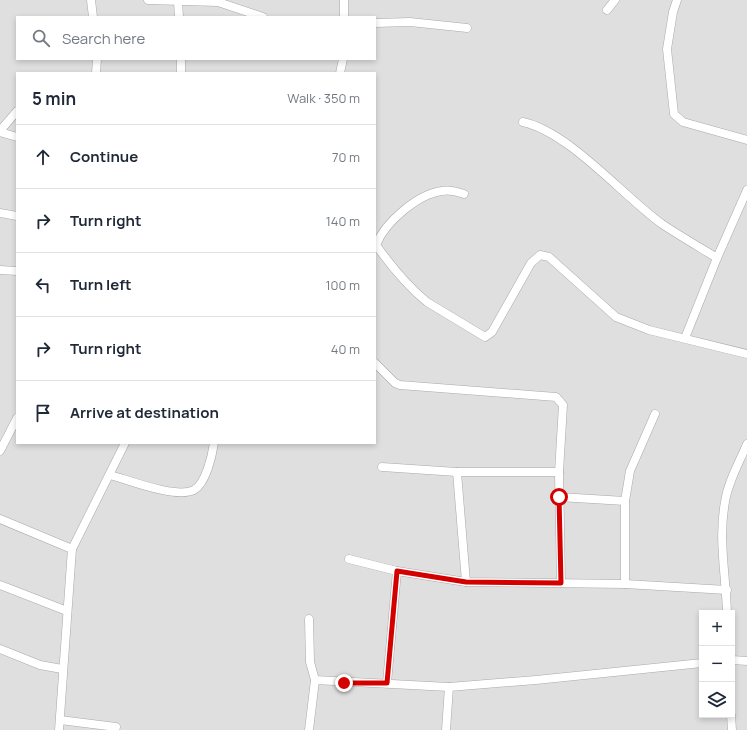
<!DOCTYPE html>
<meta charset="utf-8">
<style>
:root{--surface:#fff;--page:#f2f2f3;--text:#1f2937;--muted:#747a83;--line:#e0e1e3}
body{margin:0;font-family:Manrope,sans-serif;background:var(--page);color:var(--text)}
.controls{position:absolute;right:12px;bottom:12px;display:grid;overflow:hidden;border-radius:0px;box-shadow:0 2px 6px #0003}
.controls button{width:36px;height:36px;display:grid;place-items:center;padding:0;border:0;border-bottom:1px solid var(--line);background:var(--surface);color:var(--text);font:20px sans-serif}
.stop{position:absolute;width:12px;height:12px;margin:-9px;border:3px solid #d40000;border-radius:50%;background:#fff}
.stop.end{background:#d40000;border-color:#fff;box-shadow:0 1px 4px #0008}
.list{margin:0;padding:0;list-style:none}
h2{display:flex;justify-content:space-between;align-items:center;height:52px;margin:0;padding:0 16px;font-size:17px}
h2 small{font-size:13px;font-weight:400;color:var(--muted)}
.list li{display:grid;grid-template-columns:26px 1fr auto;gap:12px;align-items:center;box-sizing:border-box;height:64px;padding:0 16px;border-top:1px solid var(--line)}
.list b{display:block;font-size:15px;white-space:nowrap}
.list em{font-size:13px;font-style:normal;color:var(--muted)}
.icon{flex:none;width:22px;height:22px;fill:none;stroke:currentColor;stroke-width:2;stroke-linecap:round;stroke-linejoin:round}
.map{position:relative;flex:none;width:747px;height:730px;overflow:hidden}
.search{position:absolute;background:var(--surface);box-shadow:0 2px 6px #0003;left:16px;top:16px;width:360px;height:44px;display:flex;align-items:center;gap:10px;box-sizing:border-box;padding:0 14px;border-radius:0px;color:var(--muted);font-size:15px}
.panel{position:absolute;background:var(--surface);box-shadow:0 2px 6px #0003;left:16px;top:72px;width:360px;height:372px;border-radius:0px}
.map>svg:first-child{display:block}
.residential{fill:#e0dfdf;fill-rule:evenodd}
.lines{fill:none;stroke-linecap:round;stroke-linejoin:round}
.minor-casing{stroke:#a9a9a9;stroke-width:9}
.minor{stroke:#fff;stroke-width:8}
.route{stroke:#d40000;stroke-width:5}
</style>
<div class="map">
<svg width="747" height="730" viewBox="0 0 747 730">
<rect width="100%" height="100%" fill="#f2efe9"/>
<path class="residential" d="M0,0H747V730H0ZM17,17H375V59H17ZM17,73H375V443H17ZM702,613H732V715H702Z"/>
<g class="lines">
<g class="minor-casing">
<g id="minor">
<path d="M91,0L93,17"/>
<path d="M148,0L218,2L263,17"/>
<path d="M344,0V17"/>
<path d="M677,0L673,12L667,49L674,114L683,122L747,140"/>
<path d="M178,2L179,17"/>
<path d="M607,10L615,0"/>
<path d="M375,23L410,22L467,28"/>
<path d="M96,73L97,59"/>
<path d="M181,73V59"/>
<path d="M340,73L343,59"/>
<path d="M523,122C569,132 623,196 662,224C680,236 699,247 717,258"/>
<path d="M0,131L17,111"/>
<path d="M0,132L17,137"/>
<path d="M0,213L17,216"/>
<path d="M376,245C391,266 406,285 427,302L485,337L492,332L531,263L540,255L549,257L616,317L649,330L747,354"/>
<path d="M376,245C385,222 418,194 442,191C450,189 457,192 464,194"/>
<path d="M0,270L17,271"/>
<path d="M685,338L717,258L747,190"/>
<path d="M375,363L395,383L400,385L556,397L563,405L559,472L561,583"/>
<path d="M0,451L17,418"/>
<path d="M382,467L457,472H559"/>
<path d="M457,472L466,582"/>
<path d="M110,475C129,480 176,499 194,490C206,483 212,456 214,443"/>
<path d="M559,497L625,501"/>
<path d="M0,519L72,549"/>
<path d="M349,559L397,571L466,582L625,584L727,590"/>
<path d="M625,584V501L630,471L655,414"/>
<path d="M0,585L67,611"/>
<path d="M727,613C726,576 718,539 725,502C728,482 739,463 747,444"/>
<path d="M0,649L40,665L62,669"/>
<path d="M732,660L747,661"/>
<path d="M315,680L449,687L536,680L702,663"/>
<path d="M387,683L397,571"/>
<path d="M731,715L732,730"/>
<path d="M60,720L116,727"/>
<path d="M59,730L72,549L125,443"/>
<path d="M309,730L315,680L310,662L309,619"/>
<path d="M446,730L449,687"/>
</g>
</g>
<use href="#minor" class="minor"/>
</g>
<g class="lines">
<path class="route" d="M344,683H387L397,571L466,582L561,583L559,497"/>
</g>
</svg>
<div class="controls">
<button>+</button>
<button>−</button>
<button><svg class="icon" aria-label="layers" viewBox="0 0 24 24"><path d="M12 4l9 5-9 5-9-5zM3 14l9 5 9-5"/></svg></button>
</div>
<div class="stop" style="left:559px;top:497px"></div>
<div class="stop end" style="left:344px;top:683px"></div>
<div class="search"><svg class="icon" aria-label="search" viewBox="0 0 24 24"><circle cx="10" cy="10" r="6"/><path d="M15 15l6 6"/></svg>Search here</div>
<section class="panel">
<h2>5 min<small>Walk · 350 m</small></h2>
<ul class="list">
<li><svg class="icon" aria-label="ahead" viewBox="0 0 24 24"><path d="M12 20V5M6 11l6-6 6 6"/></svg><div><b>Continue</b></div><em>70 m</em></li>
<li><svg class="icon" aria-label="right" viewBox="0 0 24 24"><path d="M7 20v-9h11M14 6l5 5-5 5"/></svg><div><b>Turn right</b></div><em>140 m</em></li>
<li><svg class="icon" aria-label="left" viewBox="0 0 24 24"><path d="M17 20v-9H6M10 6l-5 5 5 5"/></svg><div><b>Turn left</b></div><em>100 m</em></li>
<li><svg class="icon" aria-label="right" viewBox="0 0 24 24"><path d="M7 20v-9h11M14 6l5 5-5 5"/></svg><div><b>Turn right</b></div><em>40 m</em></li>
<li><svg class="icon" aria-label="arrive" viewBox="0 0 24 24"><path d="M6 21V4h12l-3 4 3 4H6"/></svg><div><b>Arrive at destination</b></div></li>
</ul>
</section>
</div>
